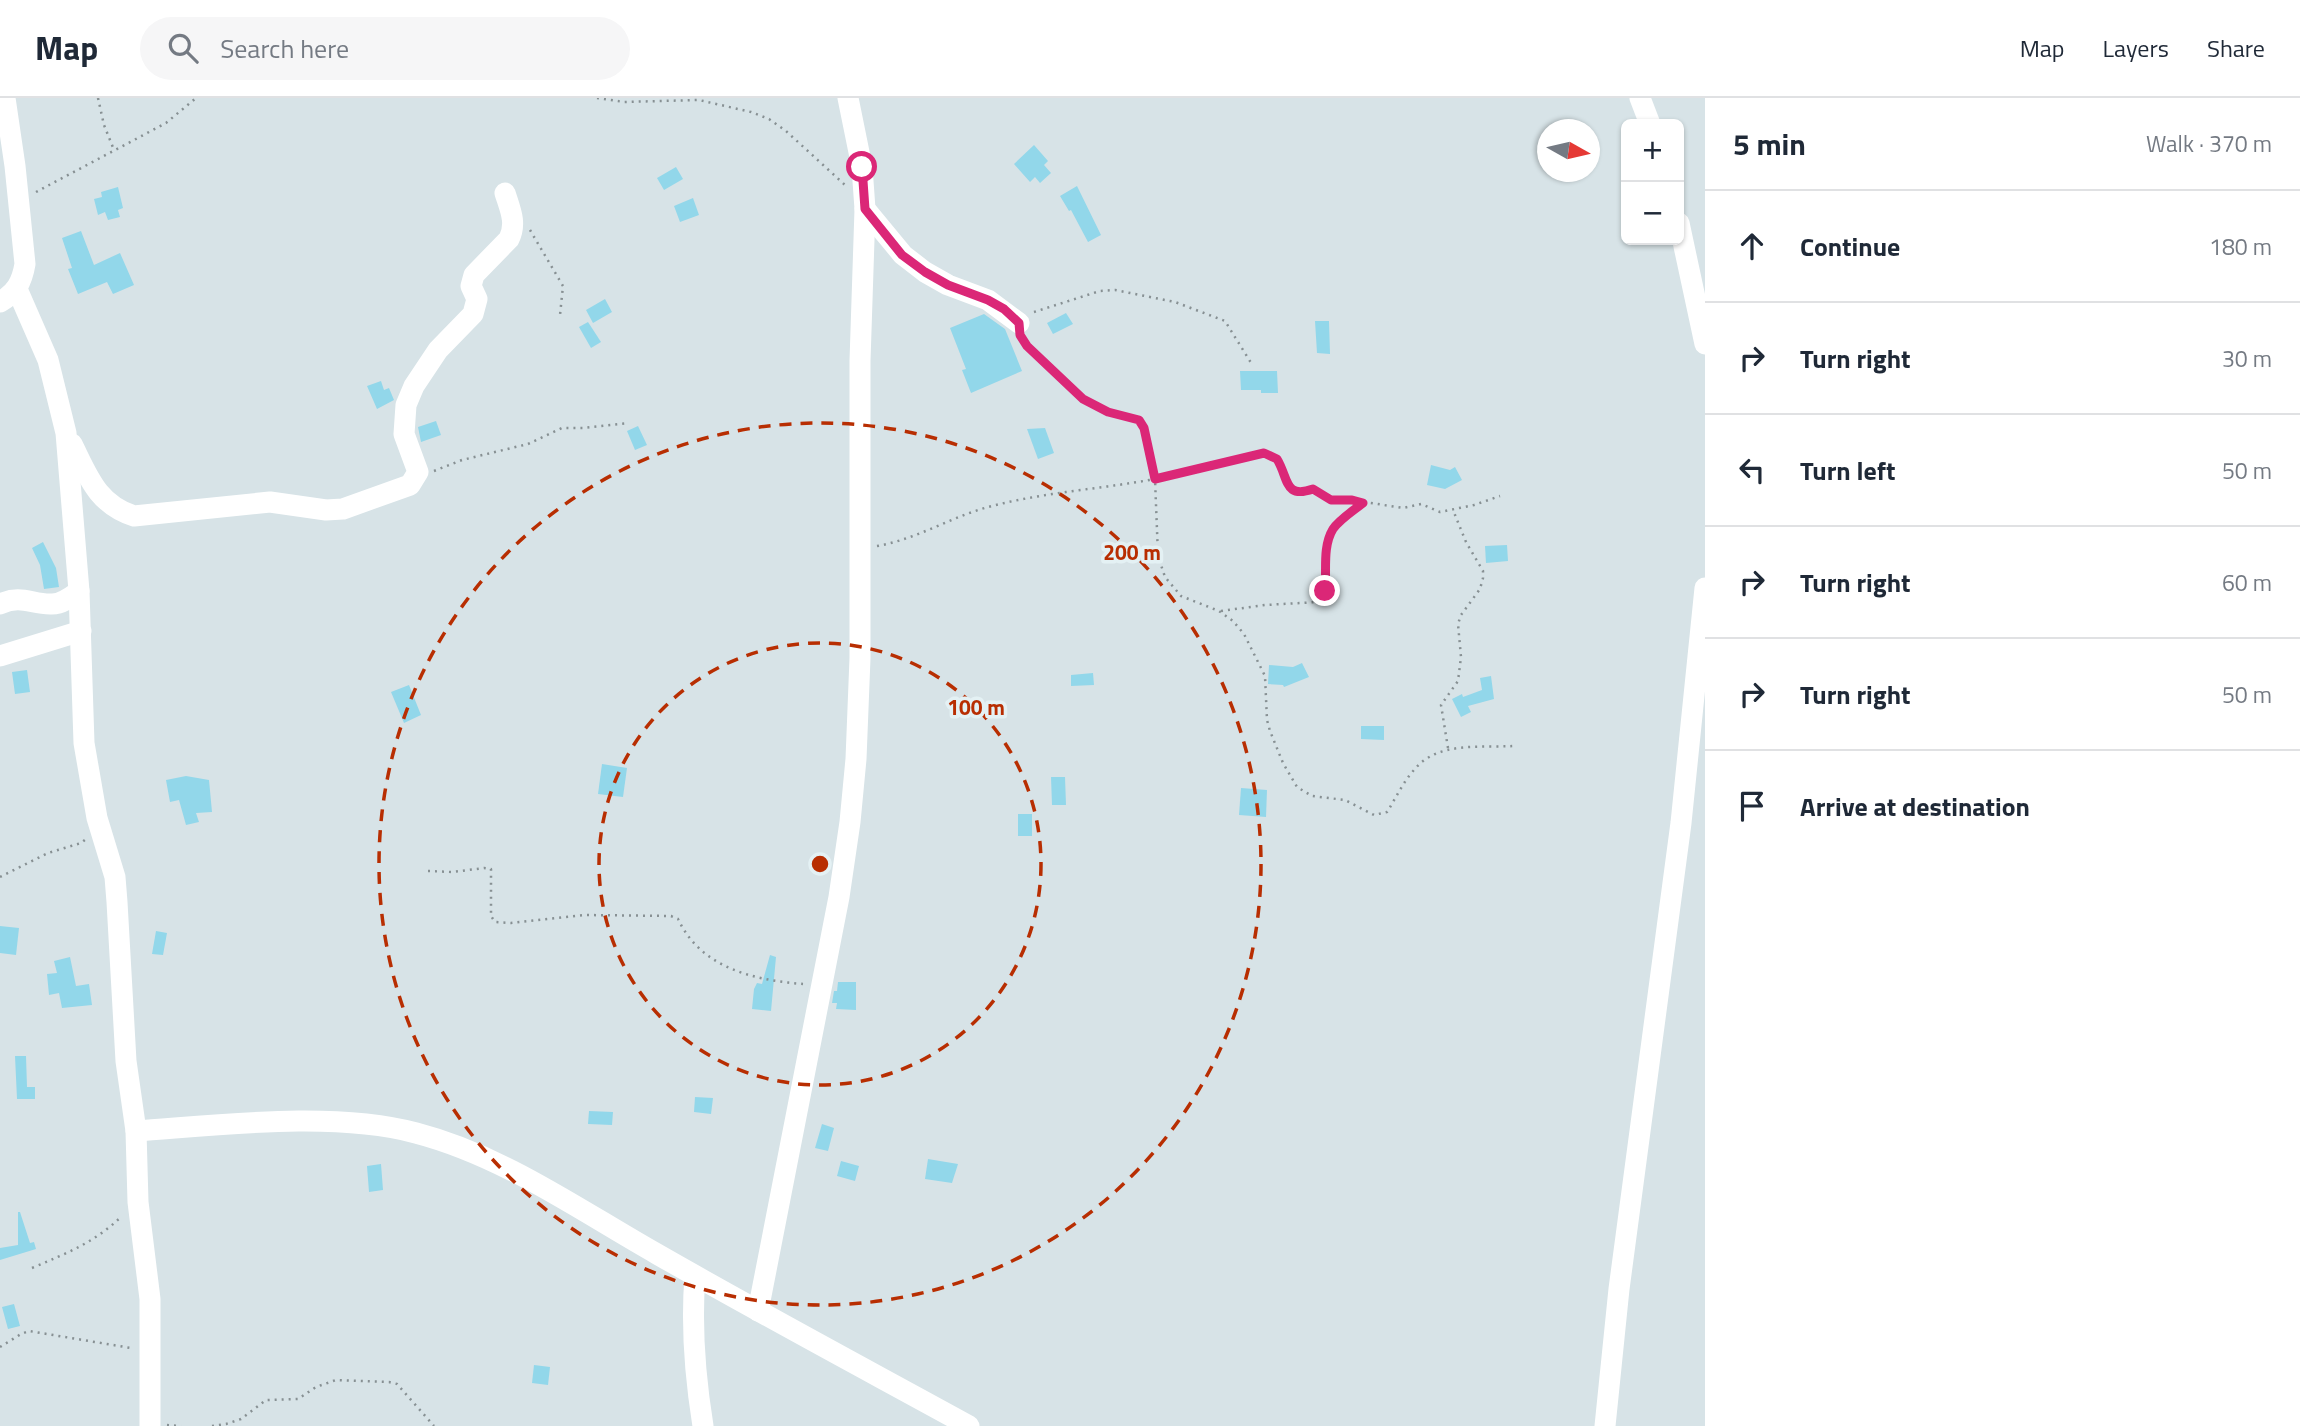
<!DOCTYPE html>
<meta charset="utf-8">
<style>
:root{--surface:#fff;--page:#f6f6f7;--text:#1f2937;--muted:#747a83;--line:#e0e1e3}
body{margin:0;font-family:"Titillium Web",sans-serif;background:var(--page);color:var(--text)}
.controls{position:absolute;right:21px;top:21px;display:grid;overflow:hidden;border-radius:10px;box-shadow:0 2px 5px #0004}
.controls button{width:63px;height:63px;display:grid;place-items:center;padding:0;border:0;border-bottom:2px solid var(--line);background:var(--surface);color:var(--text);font:35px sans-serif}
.compass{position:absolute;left:1537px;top:21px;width:63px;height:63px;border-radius:50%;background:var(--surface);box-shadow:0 2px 5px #0004;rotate:98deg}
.stop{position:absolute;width:21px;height:21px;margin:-16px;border:5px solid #db2777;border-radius:50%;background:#fff}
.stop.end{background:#db2777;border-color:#fff;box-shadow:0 2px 7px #0008}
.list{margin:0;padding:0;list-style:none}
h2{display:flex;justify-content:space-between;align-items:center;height:91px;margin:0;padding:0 28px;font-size:30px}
h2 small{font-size:23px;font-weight:400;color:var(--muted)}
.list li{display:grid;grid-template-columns:46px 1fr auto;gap:21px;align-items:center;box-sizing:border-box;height:112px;padding:0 28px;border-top:2px solid var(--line)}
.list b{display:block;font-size:26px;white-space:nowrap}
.list em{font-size:23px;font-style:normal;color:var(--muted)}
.icon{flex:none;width:38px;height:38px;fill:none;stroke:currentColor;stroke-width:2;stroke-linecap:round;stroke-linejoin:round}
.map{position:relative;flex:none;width:1705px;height:1328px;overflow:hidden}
header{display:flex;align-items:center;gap:42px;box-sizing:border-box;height:98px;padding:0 35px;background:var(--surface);border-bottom:2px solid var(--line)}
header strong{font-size:33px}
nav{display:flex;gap:38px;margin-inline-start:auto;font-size:24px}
.search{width:490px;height:63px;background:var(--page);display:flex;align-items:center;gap:18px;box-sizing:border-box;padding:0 24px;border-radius:38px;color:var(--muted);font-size:26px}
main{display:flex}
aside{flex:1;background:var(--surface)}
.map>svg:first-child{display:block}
.building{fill:#92d7ea}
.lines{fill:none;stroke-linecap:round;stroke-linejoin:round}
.path{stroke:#879093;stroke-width:2.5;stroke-dasharray:2 5;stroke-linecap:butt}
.minor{stroke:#fff;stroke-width:21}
.route{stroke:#db2777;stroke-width:9}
.ring{fill:none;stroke:#b82e02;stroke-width:3.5;stroke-dasharray:12 9}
.centre{fill:#b82e02;stroke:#e4f1f4;stroke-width:3.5}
.ring-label{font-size:21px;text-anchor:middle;font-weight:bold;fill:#b82e02;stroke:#e4f1f4;stroke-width:7;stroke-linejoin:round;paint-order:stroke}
</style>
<header>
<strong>Map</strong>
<div class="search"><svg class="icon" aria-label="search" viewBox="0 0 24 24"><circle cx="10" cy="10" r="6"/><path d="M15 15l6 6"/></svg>Search here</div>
<nav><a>Map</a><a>Layers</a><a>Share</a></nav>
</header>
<main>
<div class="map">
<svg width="1705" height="1328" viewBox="0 0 1705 1328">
<rect width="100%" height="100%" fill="#d7e3e7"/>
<g class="building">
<path d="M1034,47L1048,63L1044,67L1051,75L1040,85L1035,79L1030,84L1014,66Z"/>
<path d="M676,69L683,81L664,92L657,80Z"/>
<path d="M1077,88L1101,137L1088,144L1071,112L1069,113L1060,98Z"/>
<path d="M118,89L123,110L118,112L120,119L108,122L105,114L98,117L94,101L102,99L101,94Z"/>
<path d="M693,100L699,117L680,124L674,108Z"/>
<path d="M81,133L94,167L120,155L134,187L113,196L107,184L78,196L68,171L72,170L62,140Z"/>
<path d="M605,201L612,214L593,225L586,212Z"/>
<path d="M1066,215L1073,226L1053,236L1047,225Z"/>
<path d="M984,216L1005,231L1022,273L971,295L962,272L966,271L950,230Z"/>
<path d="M1315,223H1329L1330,256L1317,255Z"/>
<path d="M588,224L601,244L591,250L579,229Z"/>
<path d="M1240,273H1277L1278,295H1261V292H1241Z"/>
<path d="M381,283L384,292L389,290L394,302L377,311L367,288Z"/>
<path d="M436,323L441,337L421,344L418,329Z"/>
<path d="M638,328L647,347L635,352L627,333Z"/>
<path d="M1045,330L1054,355L1038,361L1027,331Z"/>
<path d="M1431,367L1450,372L1455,369L1462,382L1445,391L1427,387Z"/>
<path d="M43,444L56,470L59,489L44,491L40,467L32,450Z"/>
<path d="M1507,447L1508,463L1486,465L1485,448Z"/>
<path d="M1302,565L1309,579L1284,589L1283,587L1268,586L1269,567L1293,569Z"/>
<path d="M27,572L30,594L15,596L12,574Z"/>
<path d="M1093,575L1094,587L1071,588V577Z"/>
<path d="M1491,578L1494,601L1468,608L1471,614L1461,619L1452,601L1462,596L1463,599L1482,592L1480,580Z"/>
<path d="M409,587L421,617L404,625L391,594Z"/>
<path d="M1361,628H1384V642L1361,641Z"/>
<path d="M602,666L627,670L623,699L598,696Z"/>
<path d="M186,678L209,682L212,714L196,715L199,724L186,727L179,702L170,704L166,682Z"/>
<path d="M1051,679H1065L1066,707H1052Z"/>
<path d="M1241,690L1267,692L1266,719L1239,717Z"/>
<rect x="1018" y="716" width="14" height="22"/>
<path d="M0,828L19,830L16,857L0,855Z"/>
<path d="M156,833L167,835L163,857L152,856Z"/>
<path d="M770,857L776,859L771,913L752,911L754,891L757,885L762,886Z"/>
<path d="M70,859L76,888L89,886L92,907L62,910L59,895L49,897L47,876L57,875L54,863Z"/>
<path d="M838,884H856V912L836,911L837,905H832L834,893H837Z"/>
<path d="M15,958H26L27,989H35V1001H17Z"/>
<path d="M695,999L713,1000L711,1016L694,1014Z"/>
<path d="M589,1013L613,1014L612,1027L588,1026Z"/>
<path d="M822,1026L834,1030L828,1053L815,1050Z"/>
<path d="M928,1061L958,1066L952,1085L925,1081Z"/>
<path d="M841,1063L859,1068L855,1083L837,1078Z"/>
<path d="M381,1066L383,1092L369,1094L367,1068Z"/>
<path d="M18,1114H20L30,1145L34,1144L36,1151L0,1162V1150L18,1147Z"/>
<path d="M14,1206L20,1228L8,1231L2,1209Z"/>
<path d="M534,1267L550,1269L548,1287L532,1285Z"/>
</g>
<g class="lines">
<g class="path">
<path d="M98,0L104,27L114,52"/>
<path d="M597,0L624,4L699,2L751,14L769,21L786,33L845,87"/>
<path d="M36,94L166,25L196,0"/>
<path d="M530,132L563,188L560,217"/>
<path d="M1034,214L1100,193L1115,192L1175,204L1225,223L1253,268"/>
<path d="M1023,243L1083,301L1108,315L1132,319L1139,322L1144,329L1155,381L1158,458L1165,479L1181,498L1219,513L1233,523L1244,536L1265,578L1267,622L1270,633L1283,665L1297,689L1312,698L1345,702L1374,717L1387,714C1396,700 1403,684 1414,672C1437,643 1480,650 1513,648"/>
<path d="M434,373L462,362L528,346L562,330H583L629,325"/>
<path d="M877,448C918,441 952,418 992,408C1046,394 1101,391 1155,381C1190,375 1229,359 1264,355L1277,361L1291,392L1301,396L1315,392L1331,402H1352L1403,410L1421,406L1440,414L1474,407L1500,398"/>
<path d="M1221,513L1265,507L1318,504C1334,486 1322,456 1331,435C1336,423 1353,413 1363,405"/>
<path d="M1448,650L1441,607L1458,583L1461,559L1458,526L1461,517L1480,491L1483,480V473L1466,444L1453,412"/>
<path d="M428,773L452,774L484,770L491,771V818L495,824L511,825L585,817L671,818L678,821C701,870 753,882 803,886"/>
<path d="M0,779L48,755L81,745L86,741"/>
<path d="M32,1170C67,1155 94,1145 122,1118"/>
<path d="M0,1249L21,1236L29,1233L131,1250"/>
<path d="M167,1327L181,1328"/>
<path d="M212,1328L226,1326L241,1321L266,1302L298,1301L316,1289L336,1282L389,1284L397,1286L434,1328"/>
</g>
<g class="minor">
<path d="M1640,0L1650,26"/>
<path d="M865,111L903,157L925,174L948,187L988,202L1019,225"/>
<path d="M1679,125L1705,246"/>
<path d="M17,191L48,262L66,335L79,493L84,645L97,720L115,779L117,804L126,963L136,1033L138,1104L150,1201V1328"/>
<path d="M0,204C16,195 22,184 25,166L15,68L5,0"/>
<path d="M72,346C88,378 97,406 134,418L270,404L326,412L343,411L410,387L418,374L404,336L406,307L414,288L438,252L473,216L477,201L471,188L474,177L509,141C517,125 510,111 505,95"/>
<path d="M0,506C22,496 32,507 52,506C62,506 71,499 79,493"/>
<path d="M0,558L81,533"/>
<path d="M136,1033C221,1027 334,1013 416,1035C504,1058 579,1112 657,1156C760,1215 865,1271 969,1328"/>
<path d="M695,1178C691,1228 695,1278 703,1328"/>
<path d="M758,1213L839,799L850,724L856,661L860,560V263L865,111L862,69L848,0"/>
<path d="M1605,1328L1619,1191L1681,725L1705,490"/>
</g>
</g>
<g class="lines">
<path class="route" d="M862,69L865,111L902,157L925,174L948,187L988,202L1004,211L1019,225L1020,237L1027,248L1083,301L1108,314L1139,322L1144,330L1155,381L1264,355L1277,361C1289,381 1284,401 1313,391L1331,402H1352L1363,405C1353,413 1340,421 1333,431C1322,449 1327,474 1325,493"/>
</g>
<g class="ring">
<circle cx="820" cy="766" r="221"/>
<circle cx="820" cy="766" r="441"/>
</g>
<circle cx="820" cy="766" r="10" class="centre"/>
<g class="ring-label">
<text x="1132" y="462">200 m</text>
<text x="976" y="617">100 m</text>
</g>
</svg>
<div class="controls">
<button>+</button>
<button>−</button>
</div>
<svg class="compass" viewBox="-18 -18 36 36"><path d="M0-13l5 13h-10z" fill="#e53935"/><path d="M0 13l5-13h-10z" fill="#747a83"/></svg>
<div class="stop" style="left:862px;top:69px"></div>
<div class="stop end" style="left:1325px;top:493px"></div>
</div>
<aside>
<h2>5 min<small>Walk · 370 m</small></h2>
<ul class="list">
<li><svg class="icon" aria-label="ahead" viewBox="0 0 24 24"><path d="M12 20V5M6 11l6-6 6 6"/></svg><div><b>Continue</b></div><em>180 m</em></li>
<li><svg class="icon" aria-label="right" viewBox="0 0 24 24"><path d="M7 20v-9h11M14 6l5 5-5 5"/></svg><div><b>Turn right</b></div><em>30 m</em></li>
<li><svg class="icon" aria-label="left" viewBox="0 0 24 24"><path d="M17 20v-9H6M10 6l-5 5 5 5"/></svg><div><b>Turn left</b></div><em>50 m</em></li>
<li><svg class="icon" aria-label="right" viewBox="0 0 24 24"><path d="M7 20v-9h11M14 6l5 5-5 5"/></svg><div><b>Turn right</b></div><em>60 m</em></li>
<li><svg class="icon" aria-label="right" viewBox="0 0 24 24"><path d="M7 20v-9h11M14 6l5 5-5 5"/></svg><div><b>Turn right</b></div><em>50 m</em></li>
<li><svg class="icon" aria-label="arrive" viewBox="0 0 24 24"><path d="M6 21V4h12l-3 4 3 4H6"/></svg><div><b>Arrive at destination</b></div></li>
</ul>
</aside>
</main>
